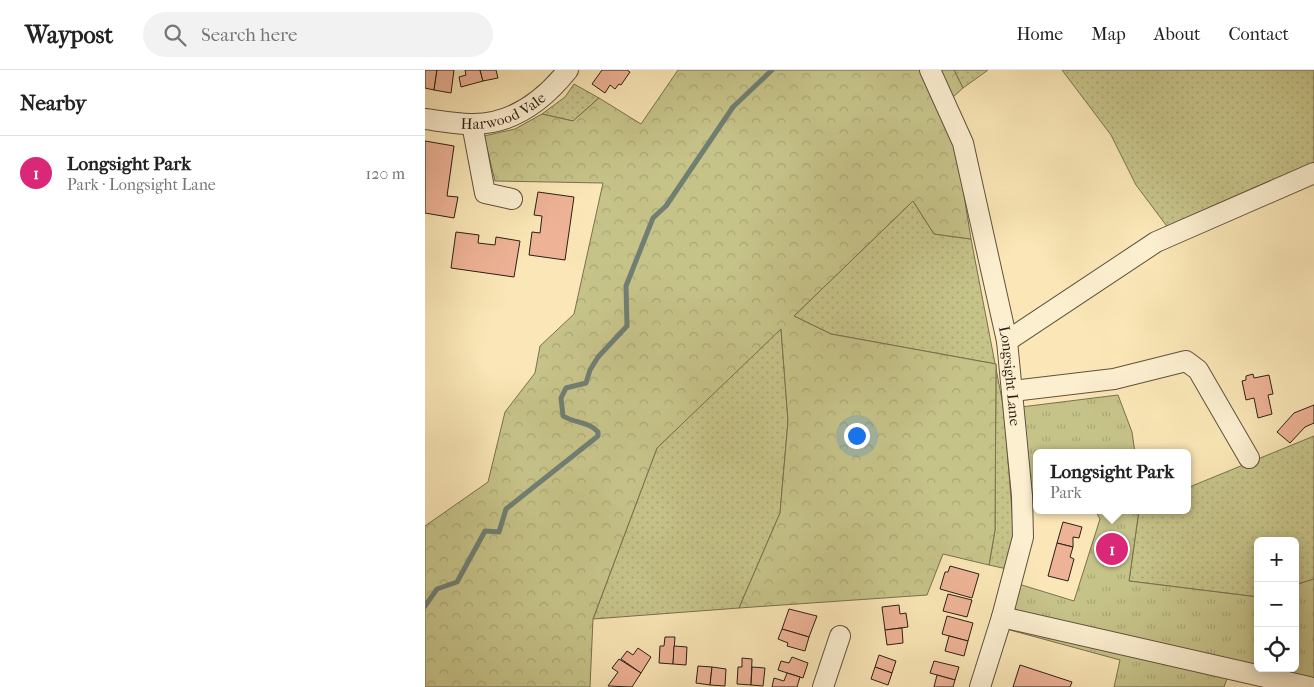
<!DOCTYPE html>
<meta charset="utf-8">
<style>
:root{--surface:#fff;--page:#f2f2f2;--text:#222;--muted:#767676;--line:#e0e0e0;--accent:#db2777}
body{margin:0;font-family:"IM FELL French Canon",serif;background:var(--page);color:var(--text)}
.controls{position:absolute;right:15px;bottom:15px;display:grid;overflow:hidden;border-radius:8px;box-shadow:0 2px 12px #0003}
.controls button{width:45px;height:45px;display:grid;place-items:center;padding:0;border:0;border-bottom:1px solid var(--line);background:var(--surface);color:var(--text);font:25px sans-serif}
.you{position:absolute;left:431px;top:365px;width:18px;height:18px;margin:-12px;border:4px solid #fff;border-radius:50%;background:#1a73e8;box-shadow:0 0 0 8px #1a73e833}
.badge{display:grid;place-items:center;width:32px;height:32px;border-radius:50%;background:var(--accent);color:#fff;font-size:16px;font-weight:700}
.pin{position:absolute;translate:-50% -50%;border:2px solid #fff;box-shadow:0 1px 5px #0006}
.popup{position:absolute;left:608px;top:379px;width:158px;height:65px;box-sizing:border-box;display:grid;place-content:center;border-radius:8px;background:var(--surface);filter:drop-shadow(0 1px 4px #0005);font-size:16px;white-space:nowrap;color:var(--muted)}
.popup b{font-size:19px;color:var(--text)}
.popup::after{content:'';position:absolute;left:50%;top:100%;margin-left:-10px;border:10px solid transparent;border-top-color:var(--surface)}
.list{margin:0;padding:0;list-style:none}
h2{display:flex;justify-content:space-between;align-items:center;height:65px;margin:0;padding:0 20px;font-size:21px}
h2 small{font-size:16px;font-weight:400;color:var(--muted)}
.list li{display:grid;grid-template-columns:32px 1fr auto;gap:15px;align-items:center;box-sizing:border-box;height:75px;padding:0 20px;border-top:1px solid var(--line)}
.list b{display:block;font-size:19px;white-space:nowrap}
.list p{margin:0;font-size:16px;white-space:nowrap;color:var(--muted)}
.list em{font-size:16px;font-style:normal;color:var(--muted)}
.icon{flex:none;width:28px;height:28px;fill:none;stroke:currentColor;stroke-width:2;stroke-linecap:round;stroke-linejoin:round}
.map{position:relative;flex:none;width:889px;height:617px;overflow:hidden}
header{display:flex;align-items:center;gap:30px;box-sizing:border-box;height:70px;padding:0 25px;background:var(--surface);border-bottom:1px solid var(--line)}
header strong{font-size:24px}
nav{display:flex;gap:28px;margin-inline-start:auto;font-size:18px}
.search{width:350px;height:45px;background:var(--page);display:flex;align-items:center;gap:12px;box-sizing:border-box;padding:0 18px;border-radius:28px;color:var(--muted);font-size:19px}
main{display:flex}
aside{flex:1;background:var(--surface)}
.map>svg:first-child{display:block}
.grass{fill:url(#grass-dots);stroke:#79714f}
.forest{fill:url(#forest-crowns);stroke:#79714f}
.park{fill:url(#park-tufts);stroke:#79714f}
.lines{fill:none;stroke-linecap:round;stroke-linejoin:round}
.stream{stroke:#707f72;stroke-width:5}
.building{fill:#eeb396;stroke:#2c1f15}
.minor-casing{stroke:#60513d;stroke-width:22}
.minor{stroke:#fcefd0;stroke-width:20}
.labels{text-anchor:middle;stroke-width:4;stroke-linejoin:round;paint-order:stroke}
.street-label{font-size:15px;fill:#2c1f15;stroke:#fcefd0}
</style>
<header>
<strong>Waypost</strong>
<div class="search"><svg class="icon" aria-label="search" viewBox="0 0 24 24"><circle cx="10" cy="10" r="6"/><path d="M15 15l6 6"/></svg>Search here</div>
<nav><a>Home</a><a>Map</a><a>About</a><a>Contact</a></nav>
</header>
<main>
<aside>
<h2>Nearby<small></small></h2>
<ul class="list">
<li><span class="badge">1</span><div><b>Longsight Park</b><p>Park · Longsight Lane</p></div><em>120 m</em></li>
</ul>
</aside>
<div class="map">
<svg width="889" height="617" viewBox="0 0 889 617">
<defs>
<pattern id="grass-dots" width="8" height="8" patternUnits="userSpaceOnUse" patternTransform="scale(1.25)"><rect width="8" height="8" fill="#c6c389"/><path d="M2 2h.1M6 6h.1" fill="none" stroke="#aaa775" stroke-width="1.8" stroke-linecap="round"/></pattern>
<pattern id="forest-crowns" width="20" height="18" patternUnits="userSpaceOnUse" patternTransform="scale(1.25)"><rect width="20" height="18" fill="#c6c389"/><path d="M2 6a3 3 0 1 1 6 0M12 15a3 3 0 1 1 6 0" fill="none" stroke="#aaa775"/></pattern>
<pattern id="park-tufts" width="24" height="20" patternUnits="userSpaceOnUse" patternTransform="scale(1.25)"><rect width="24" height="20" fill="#c6c389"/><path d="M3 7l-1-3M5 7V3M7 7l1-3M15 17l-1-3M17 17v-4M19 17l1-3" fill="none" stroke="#aaa775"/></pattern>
</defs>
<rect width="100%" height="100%" fill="#fae6b6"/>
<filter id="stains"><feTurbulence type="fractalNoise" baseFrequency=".004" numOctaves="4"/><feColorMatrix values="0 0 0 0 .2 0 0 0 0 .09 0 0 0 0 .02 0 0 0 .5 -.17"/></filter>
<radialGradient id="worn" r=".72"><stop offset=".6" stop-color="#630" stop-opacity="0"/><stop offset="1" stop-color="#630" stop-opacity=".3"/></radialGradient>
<g class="grass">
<path d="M529,0H563L538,18Z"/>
<path d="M637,0H889V95L744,159L711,115L686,65Z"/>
<path d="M149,14L174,28L148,51L117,44L140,27Z"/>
<path d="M488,131L509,164L546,169L579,340L589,467L582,499L564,495L570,460L571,294L406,264L369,246Z"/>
<path d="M356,258L363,351L355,443L314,538L168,549L232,378Z"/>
<path d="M889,366V509L870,515V471H833V527L704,511L714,440H762V418Z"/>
</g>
<path class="forest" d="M253,0H529L538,18L516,38L531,75L546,169L509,164L488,131L369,246L406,264L571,294L570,460L564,495L518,484L502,525L314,538L355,443L363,351L356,259L232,378L168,549L165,617H0V456L63,412L80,342L110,303L115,276L149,244L178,113L70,111L59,66L90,59L117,44L148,51L174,28L216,54Z"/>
<g class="park">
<path d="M693,325L707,362L710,383H612V430H608L596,337Z"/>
<path d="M670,440H714L704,511L833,527V598H870V515L889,509V617L803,606L799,617H689L695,590L574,557L587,512L649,531L675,449Z"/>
</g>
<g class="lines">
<path class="stream" d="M0,536L12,519L32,512L60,461L74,462L81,439L173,366V362C165,352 149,353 138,346L136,328L141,318L161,313L165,300L173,287L202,256L201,216L228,148L241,136L308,37L347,0"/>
</g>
<g class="building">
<path d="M0,0H12L9,20L0,18Z"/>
<path d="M12,0H29L26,23L9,20Z"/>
<path d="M40,0H55L58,11L36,17L34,7L41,5Z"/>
<path d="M55,0H71L73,8L58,11Z"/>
<path d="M177,0H202L205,2L196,15L194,14L190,19L185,15L180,23L167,14Z"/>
<path d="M0,71L29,76L22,126L33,127L29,148L0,143Z"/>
<path d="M113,122L149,127L140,190L104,185L107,162L115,163L117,146L109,145Z"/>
<path d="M31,162L54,165L53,173L70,175L71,167L95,171L89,207L26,198Z"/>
<path d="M828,304L829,308L844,305L848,324L843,325L847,344L833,348L829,328L821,330L817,311L821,310V306Z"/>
<path d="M889,335V353L880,357L865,373L852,362L869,343Z"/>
<path d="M638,452L657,457L654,468L648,467V477L632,473Z"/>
<path d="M632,473L648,477L645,487L649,489L643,511L623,506Z"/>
<path d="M525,496L554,504L547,528L515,519L520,502H523Z"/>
<path d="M523,524L547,530L542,547L518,541Z"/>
<path d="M474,535L475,544L481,543L483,557L460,560L457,537Z"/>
<path d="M364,539L392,546L384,567L357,559Z"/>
<path d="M522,546L548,553L543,571L517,564Z"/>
<path d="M477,558L478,573L462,575L460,560Z"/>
<path d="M357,559L384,567L380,581L362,576L363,573L353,569Z"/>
<path d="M524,566L543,571L539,586L520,581Z"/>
<path d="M240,567H250L248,594L234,593L235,576H239Z"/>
<path d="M249,576L262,577L261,595L248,594Z"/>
<path d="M213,578L226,587L216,603L196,589L202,581L208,585Z"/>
<path d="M454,585L471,591L467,603L450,597Z"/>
<path d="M367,587L383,593L378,608L353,600L356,591L364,593Z"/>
<path d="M317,588L327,589L326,615L312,614L313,597H317Z"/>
<path d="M194,589L216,603L207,617L183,616L193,602L187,598Z"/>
<path d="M509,591L534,597L530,610L505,603Z"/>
<path d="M595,595L647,612L645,617H588Z"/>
<path d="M273,596L287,597L285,615L271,613Z"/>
<path d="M287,597L301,599L300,616L285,615Z"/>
<path d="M327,597L340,598L338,616L326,615Z"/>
<path d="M450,597L467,603L463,615L446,609Z"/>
<path d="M362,603L375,607L372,617H347L349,608L359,611Z"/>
<path d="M512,605L530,610L528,617H509Z"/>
</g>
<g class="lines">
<g class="minor-casing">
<g id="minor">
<path id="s1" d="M505,0L538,73L582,271L597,426L598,467L577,547L555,617"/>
<path id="s2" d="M0,49C15,51 31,54 46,54C87,55 119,30 143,0"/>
<path d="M47,54L60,123L87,129"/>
<path d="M582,271L731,172L889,103"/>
<path d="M588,321L689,309L761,291L773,300L824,388"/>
<path d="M577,547L884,617"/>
<path d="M398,617L415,566"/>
</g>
</g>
<use href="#minor" class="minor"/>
</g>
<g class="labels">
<g class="street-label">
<text dy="5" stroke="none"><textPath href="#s2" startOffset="81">Harwood Vale</textPath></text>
<text dy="5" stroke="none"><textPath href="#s1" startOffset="318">Longsight Lane</textPath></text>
</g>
</g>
<rect width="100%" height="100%" filter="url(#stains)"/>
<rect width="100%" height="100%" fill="url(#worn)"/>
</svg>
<div class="controls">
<button>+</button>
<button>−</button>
<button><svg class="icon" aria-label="locate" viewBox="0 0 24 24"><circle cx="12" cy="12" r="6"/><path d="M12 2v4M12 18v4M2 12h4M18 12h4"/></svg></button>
</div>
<div class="you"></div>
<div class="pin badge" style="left:687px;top:479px">1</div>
<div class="popup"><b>Longsight Park</b>Park</div>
</div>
</main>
